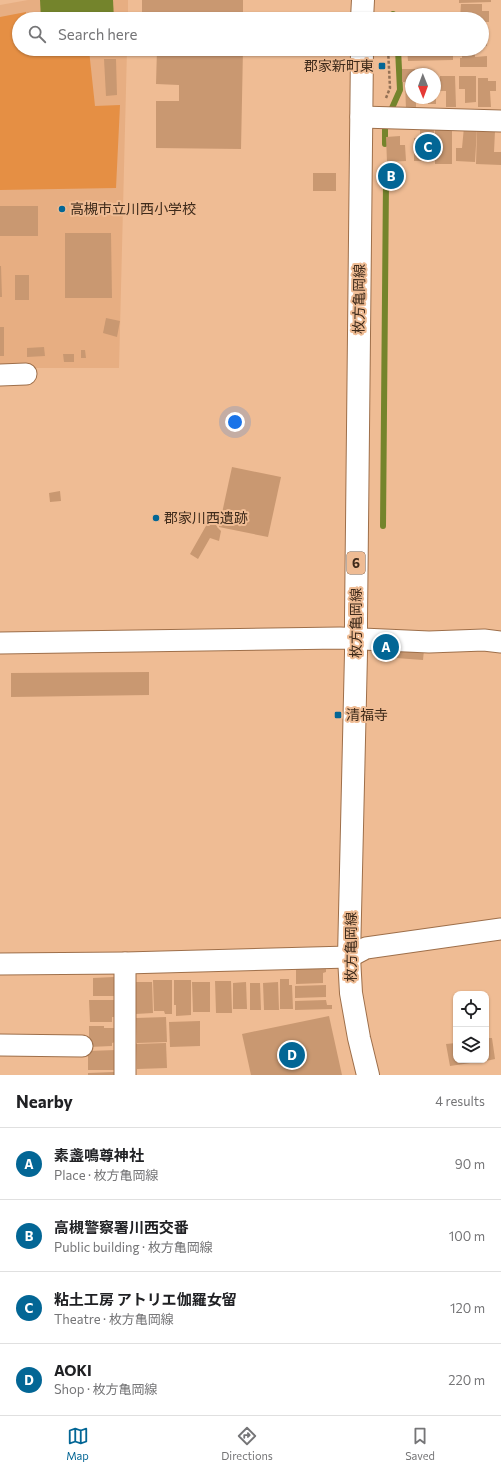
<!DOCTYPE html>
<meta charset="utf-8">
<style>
:root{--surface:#fff;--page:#f2f2f2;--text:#202124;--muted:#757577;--line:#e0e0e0;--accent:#036695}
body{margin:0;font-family:Commissioner,"Noto Sans JP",sans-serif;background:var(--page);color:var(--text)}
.controls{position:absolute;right:12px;bottom:12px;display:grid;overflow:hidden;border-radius:8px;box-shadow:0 1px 3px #0004}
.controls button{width:36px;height:36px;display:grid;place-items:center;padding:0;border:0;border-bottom:1px solid var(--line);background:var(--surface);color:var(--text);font:20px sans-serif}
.compass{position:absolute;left:405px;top:68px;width:36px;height:36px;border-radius:50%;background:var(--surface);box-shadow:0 1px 3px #0004;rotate:179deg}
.you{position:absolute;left:235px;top:422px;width:14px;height:14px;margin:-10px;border:3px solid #fff;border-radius:50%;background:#1a73e8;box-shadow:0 0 0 6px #1a73e833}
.badge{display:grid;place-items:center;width:26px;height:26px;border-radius:50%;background:var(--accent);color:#fff;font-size:13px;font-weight:700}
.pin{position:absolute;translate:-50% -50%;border:2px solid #fff;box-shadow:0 1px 4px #0006}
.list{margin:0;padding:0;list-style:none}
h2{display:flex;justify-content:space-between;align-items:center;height:52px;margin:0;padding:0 16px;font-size:17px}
h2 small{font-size:13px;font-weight:400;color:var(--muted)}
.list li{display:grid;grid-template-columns:26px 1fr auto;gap:12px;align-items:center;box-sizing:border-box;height:72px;padding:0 16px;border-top:1px solid var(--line)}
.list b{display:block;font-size:15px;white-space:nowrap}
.list p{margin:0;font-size:13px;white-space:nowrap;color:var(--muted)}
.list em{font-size:13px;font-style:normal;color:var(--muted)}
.icon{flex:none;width:22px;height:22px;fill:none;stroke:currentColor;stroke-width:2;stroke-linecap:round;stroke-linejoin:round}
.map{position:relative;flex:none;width:501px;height:1075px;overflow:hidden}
.search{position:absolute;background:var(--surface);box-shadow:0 1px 3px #0004;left:12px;right:12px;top:12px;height:44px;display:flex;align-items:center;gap:10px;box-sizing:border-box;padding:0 14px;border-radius:22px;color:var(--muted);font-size:15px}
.sheet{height:340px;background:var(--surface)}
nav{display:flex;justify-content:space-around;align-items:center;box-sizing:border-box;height:56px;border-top:1px solid var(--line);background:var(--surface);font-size:11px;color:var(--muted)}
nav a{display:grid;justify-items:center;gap:2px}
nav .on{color:var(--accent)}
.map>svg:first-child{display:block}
.built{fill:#e7ae82}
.green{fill:#e58f44}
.water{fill:#74842c}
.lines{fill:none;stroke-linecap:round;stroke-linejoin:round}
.stream{stroke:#74842c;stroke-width:6}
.building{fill:#c99871}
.street-casing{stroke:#9e6f4a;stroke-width:23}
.primary-casing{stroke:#9e6f4a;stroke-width:24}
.path{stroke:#947155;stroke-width:2.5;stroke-dasharray:3 2;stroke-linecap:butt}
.street{stroke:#fff;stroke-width:21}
.primary{stroke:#fff;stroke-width:22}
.poi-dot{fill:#036695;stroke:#efbc94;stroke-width:1.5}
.labels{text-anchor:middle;stroke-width:4;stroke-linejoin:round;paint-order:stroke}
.shield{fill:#efbc94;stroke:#74563f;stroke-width:1}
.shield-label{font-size:13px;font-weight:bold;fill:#3f2b1b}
.poi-label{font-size:14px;fill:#3f2b1b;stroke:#efbc94;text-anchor:start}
.street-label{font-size:14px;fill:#3f2b1b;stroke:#efbc94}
</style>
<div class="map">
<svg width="501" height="1075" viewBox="0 0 501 1075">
<rect width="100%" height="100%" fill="#efbc94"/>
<path class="built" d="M28,0H128V19H19V49H127L119,368H0V5Z"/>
<path class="green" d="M26,12V19H19V49H26L27,52L89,50L95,106L120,105L116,188L0,190V17Z"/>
<path class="water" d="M40,0H113L114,19H41Z"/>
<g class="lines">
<g class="stream">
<path d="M393,14L394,19"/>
<path d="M392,108L400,90L398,49"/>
<path d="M385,144V125"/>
<path d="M383,526L386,181"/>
</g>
</g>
<g class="building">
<rect x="142" y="0" width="101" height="19"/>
<path d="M459,0H491V2L459,3Z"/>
<path d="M461,4H482V11H489V22H482V19H460Z"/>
<rect x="482" y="32" width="5" height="14"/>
<path d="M157,49H243L241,149L156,148V101H179V85L156,84Z"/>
<path d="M407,49H453V60L408,61Z"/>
<path d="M462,49H475V57L487,56V67H460V58H462Z"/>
<path d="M104,59H116L117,95L106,96Z"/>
<path d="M402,69H415V74H411V98H416V109H406L405,82H402Z"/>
<path d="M440,76H455L456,107H446V91H440Z"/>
<path d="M459,76H476V102L465,103V89H459Z"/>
<path d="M478,78H488V81H496V91H490L491,107H478Z"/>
<rect x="428" y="98" width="8" height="6"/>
<rect x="435" y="126" width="17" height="38"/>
<path d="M420,127H434L433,161H414V138H420Z"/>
<path d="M464,127L477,128L475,162L456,161V148H462Z"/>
<path d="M477,131H495L494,152H501V165L476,164Z"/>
<path d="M400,136V145H405L406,161L387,162L386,137Z"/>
<path d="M383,172H402V180H384Z"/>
<rect x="313" y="173" width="23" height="18"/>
<rect x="0" y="206" width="38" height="30"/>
<path d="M65,233H111L112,298H65Z"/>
<path d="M0,266H1L2,297H0Z"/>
<rect x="15" y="275" width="14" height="25"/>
<path d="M106,318L120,321L117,337L103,333Z"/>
<rect x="0" y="327" width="4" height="29"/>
<path d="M44,347L45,356L27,357V348Z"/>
<path d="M81,350H85L86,358H81Z"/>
<path d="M63,354H74V362H64Z"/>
<path d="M232,467L281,477L268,537L219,527Z"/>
<path d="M60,491L61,501L50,502L49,493Z"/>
<path d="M215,510L220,511L217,527L221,531L219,541L210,538L198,559L190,554Z"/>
<path d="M397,649L424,650L423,660L396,658Z"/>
<path d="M149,672V695L11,697V673Z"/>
<path d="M296,968H326V972L323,973V983L296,984Z"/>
<path d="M114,977V996H93V978Z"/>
<path d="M280,979H289V985H292L293,1009H280Z"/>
<path d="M153,980H172V1014H165L164,1011H154Z"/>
<path d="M174,980H191V1015L176,1016V1005H174Z"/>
<path d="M215,981H231L232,1013H216Z"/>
<path d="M135,982H152L153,1013L135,1014Z"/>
<path d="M192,982H210V1012H193Z"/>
<path d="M246,982L247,1009H233V983Z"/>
<path d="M278,982L279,1010H264L263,983Z"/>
<path d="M250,983H260L261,1010H250Z"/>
<path d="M326,985V997L295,998V986Z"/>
<path d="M89,1000H117V1017H112V1022H90Z"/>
<path d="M326,1000L327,1005H332V1009L295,1010V1001Z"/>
<path d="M329,1016L342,1075H251L242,1034Z"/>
<path d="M166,1017L167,1042L137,1043L136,1018Z"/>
<path d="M200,1021V1046L170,1047L169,1022Z"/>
<path d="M89,1026H104V1028H115V1042L112,1043V1046L89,1047Z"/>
<path d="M486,1038H492L495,1059L486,1061Z"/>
<path d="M166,1043L167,1068L137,1069L136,1044Z"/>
<path d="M456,1043V1060L484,1061L450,1066L446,1044Z"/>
<path d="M116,1050V1070H88V1051Z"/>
<path d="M114,1072V1075H88V1073Z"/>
</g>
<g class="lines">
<g class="street-casing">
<g id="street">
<path d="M361,117L501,121"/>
<path d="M0,375L26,374"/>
<path d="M0,643L340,638L429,642L484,640L501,642"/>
<path d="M125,963V1075"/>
<path d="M0,964L125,963L349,957L366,948L501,929"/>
<path d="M0,1045L82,1046"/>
</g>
</g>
<g class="primary-casing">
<g id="primary">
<path d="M362,19L363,0"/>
<path d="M362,49L356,620V653L349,957L351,993L359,1038L368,1075"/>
</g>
</g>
<path class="path" d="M386,98L390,88L388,49"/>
<use href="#street" class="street"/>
<use href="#primary" class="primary"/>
</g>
<g class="poi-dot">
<rect x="378" y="62" width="8" height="8" rx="2"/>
<circle cx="62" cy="209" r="4"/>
<circle cx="156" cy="518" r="4"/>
<rect x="334" y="711" width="8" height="8" rx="2"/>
</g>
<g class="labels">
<rect class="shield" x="347" y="552" width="18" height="22" rx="3"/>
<g class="shield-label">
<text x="356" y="568">6</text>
</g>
<g class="poi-label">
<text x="374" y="71" text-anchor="end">郡家新町東</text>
<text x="70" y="214">高槻市立川西小学校</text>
<text x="164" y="523">郡家川西遺跡</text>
<text x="346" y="720">清福寺</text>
</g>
<g class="street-label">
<text transform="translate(359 299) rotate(-89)" y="5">枚方亀岡線</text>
<text transform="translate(356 623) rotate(-90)" y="5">枚方亀岡線</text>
<text transform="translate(351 947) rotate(-90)" y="5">枚方亀岡線</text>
</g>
</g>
</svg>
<div class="controls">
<button><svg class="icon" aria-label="locate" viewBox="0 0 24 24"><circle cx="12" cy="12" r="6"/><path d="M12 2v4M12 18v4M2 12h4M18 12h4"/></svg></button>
<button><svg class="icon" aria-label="layers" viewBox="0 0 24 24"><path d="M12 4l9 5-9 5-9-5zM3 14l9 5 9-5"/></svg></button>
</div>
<svg class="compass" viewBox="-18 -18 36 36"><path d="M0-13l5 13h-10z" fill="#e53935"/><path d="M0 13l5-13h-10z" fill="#757577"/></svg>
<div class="you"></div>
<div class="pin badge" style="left:386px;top:647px">A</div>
<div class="pin badge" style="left:391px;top:176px">B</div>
<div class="pin badge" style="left:428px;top:147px">C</div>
<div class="pin badge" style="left:292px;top:1055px">D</div>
<div class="search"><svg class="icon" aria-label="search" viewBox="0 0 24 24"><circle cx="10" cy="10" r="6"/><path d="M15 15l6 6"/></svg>Search here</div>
</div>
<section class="sheet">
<h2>Nearby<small>4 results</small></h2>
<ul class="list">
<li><span class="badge">A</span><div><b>素盞鳴尊神社</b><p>Place · 枚方亀岡線</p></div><em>90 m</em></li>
<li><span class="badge">B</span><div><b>高槻警察署川西交番</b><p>Public building · 枚方亀岡線</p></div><em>100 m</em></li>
<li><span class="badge">C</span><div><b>粘土工房 アトリエ伽羅女留</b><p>Theatre · 枚方亀岡線</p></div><em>120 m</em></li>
<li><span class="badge">D</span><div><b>AOKI</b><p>Shop · 枚方亀岡線</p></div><em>220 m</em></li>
</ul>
</section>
<nav>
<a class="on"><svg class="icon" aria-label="map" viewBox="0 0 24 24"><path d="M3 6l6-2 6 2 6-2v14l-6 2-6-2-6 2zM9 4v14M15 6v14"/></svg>Map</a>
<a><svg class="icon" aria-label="directions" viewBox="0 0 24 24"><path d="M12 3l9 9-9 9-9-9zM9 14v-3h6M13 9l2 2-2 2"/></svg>Directions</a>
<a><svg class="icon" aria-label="saved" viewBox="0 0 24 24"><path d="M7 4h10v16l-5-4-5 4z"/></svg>Saved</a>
</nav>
